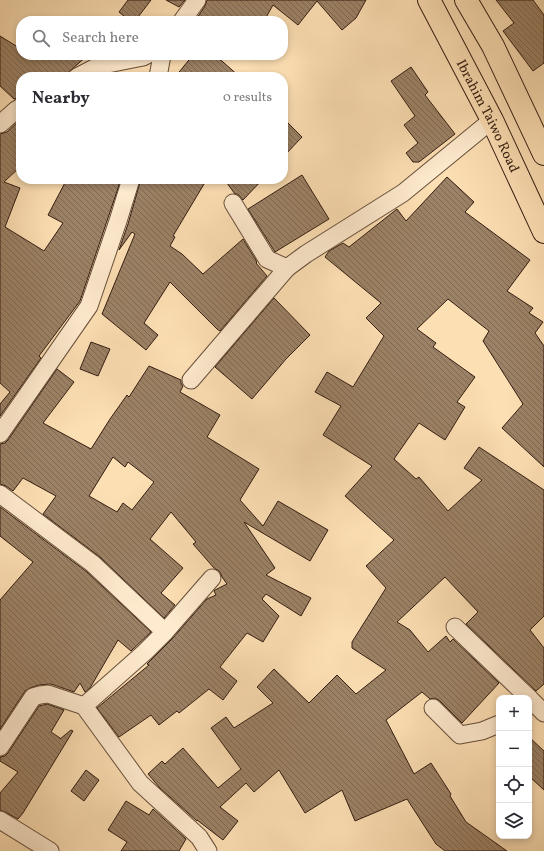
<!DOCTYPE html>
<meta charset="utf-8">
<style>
:root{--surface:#fff;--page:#f2f2f3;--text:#2b2b33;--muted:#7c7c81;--line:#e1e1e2}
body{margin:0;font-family:Vollkorn,serif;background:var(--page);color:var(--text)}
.controls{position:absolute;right:12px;bottom:12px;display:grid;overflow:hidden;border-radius:8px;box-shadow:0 2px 6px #0003}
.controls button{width:36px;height:36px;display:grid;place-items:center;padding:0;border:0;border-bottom:1px solid var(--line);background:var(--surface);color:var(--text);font:20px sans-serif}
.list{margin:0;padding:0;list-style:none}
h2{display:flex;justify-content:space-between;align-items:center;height:52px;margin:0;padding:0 16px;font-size:17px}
h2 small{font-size:13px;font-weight:400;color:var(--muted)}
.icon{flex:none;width:22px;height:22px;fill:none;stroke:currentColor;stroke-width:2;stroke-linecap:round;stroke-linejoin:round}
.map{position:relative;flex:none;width:544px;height:851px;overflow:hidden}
.search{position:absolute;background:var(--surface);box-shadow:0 2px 6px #0003;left:16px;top:16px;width:272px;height:44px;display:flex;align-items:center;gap:10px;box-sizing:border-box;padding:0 14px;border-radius:16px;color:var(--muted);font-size:15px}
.panel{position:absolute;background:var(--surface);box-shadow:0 2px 6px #0003;left:16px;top:72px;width:272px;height:112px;border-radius:16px}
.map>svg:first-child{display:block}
.building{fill:url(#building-back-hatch);stroke:#331d12;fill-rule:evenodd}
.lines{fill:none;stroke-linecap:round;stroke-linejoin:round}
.street-casing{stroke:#664e3a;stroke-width:19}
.primary-casing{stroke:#331d12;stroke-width:24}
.street{stroke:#feeace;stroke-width:17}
.primary{stroke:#fddfb4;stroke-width:22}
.labels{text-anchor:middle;stroke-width:3;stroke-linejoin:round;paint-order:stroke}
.street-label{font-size:14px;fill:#331d12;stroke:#feeace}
</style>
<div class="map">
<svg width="544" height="851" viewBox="0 0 544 851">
<defs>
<pattern id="building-back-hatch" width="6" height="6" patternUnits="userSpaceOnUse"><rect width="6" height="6" fill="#9c8266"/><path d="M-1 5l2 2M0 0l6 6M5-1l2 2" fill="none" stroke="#806a53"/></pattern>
</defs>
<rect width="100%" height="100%" fill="#fddfb4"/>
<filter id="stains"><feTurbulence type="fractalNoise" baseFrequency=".005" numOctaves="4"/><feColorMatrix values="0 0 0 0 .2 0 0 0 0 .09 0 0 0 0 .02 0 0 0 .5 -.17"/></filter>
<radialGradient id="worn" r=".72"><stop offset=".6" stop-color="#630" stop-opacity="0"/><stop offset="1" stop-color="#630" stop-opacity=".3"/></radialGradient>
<g class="building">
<path d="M128,0H151L135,21H130L119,12Z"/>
<path d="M166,0H185L179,7Z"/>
<path d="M207,0H366L356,18L342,30L317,1L298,25L273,5L264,21H203L197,18L205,6Z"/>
<path d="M496,0H533L544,15V63L533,71L503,31L514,23Z"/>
<path d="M0,36L21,49V55H88L63,77H21V97L14,99L0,86Z"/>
<path d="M193,55H215L240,77H175Z"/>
<path d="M411,67L428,92L425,95L455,134L419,162H413L406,153L418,143L404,125L415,116L391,81Z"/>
<path d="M283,118L302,137L283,157Z"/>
<path d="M21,119V166L4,182L20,188L5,227L44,251L63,223L48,215L67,179H121L108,218L80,301L39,356L41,358L0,416V404L10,392L0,383V134L7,132Z"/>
<path d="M302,175L329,219L275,252L248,209Z"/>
<path d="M447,177L474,202L465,212L530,260L507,291L533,308L529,313L543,322L535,333L544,346V467L502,428L523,404L483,341L489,331L448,299L417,329L436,343L433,347L475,377L457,402L465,407L445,440L419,423L394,459L416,479L419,477L448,511L482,480L464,468L479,447L544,490V616L530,630L544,648V684L536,691L466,624L478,612L445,577L397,622L410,630L428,652L446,636L450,642L453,639L499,683L462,723L440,701L435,698L430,699L422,692L386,720L414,774L431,763L451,794L450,796L466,822L507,851H445L436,844L407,799L355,821L342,790L305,813L279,770L254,792L246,783L220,807L238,821L223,840L197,820V821L160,788L148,774L162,761L165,764L183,748L218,788L241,769L211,728L226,717L234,728L273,703L257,687L274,669L309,703L337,675L356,694L386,670L352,648V642L386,588L366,566L394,540L345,496L372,466L323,435L341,406L315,392L327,372L353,387L384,336L366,318L381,303L325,257L329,251L343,243L349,247L397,209L406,221Z"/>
<path d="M141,179H207L173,236L175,237L170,246L182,254L203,274L243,239L257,262L256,263L267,276L220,331L217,329L170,282L144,323L158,335L146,350L102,314L135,234L132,232L119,250L128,224Z"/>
<path d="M224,179H263L243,200L238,194H235Z"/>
<path d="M274,298L310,335L286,359L252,399L215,367Z"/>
<path d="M91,342L110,349L98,376L80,369Z"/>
<path d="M149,366L181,380V383L183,386L180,392L220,415L207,437L259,469L240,500L263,526L278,501L328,530L310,561L244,522L275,568L266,575L311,598L301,616L266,594L262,599L279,616L263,642L247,633L220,667L237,681L223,700L209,689L179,713L177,711L159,725L151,715L119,737L97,708L149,665L147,664L172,639L207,599L216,595L214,591L215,590L227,584L222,577L221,574L219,571L214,568L193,544L196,542L171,512L150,539L183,568L161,593L175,605L164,618L100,557L43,514L56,496L23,478L13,491L6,486L0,484V444L5,443L8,440L57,369L74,382L43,423L91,449L110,419L127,395L129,397ZM113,457L125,467L128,462L154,482L132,510L123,503L117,512L89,496Z"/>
<path d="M0,507L87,572L151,632L131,651L118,640L90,688L85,692L80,683L74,692L51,684L39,685L30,688L25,691L0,729V600L33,562L0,536Z"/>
<path d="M47,704L64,710L51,732L60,738V739L71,730L73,731L23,813L18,819L5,812L0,810V793L18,772L0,761V757L5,756L8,753L39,706Z"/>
<path d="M529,737L544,751V790L529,776Z"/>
<path d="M86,770L99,780L84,801L71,791Z"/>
<path d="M126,801L149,815L153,809L186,839L179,851H121L127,842L108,830Z"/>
</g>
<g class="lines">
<g class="street-casing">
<g id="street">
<path d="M182,21L197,0"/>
<path d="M77,77L98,66L143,57L147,55"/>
<path d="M158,77L162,55"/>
<path d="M0,124L16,110L21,107"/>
<path d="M233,203L267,259L287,268L306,254L403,193L492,120"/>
<path d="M191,380L287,268"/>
<path d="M0,434L89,306L118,221L131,179"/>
<path d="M0,494L93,564L165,632"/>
<path d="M455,627L529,698"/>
<path d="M529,698L544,713"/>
<path d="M84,706L145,652L165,632L212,578"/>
<path d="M433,708L460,735L482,731L499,724"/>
<path d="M0,747L33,697L40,695L48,694L84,706L140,783L199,837L208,851"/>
<path d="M0,820L50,851"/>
</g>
</g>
<g class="primary-casing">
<g id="primary">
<path id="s1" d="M429,0L492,120L544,232"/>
<path d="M466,0L493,46L544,154"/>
</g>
</g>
<use href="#street" class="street"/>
<use href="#primary" class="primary"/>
</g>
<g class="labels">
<g class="street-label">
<text dy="5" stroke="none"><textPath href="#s1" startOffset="130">Ibrahim Taiwo Road</textPath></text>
</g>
</g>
<rect width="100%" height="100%" filter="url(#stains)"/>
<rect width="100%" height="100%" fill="url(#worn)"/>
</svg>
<div class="controls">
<button>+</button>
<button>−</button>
<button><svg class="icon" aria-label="locate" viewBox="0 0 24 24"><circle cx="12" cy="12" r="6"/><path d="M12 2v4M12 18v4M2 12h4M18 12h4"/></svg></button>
<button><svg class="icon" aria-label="layers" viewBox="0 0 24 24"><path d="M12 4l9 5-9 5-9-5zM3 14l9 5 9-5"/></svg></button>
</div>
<div class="search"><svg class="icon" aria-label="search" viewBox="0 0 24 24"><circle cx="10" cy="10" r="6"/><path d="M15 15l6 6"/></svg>Search here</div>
<section class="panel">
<h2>Nearby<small>0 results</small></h2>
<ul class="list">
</ul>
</section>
</div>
